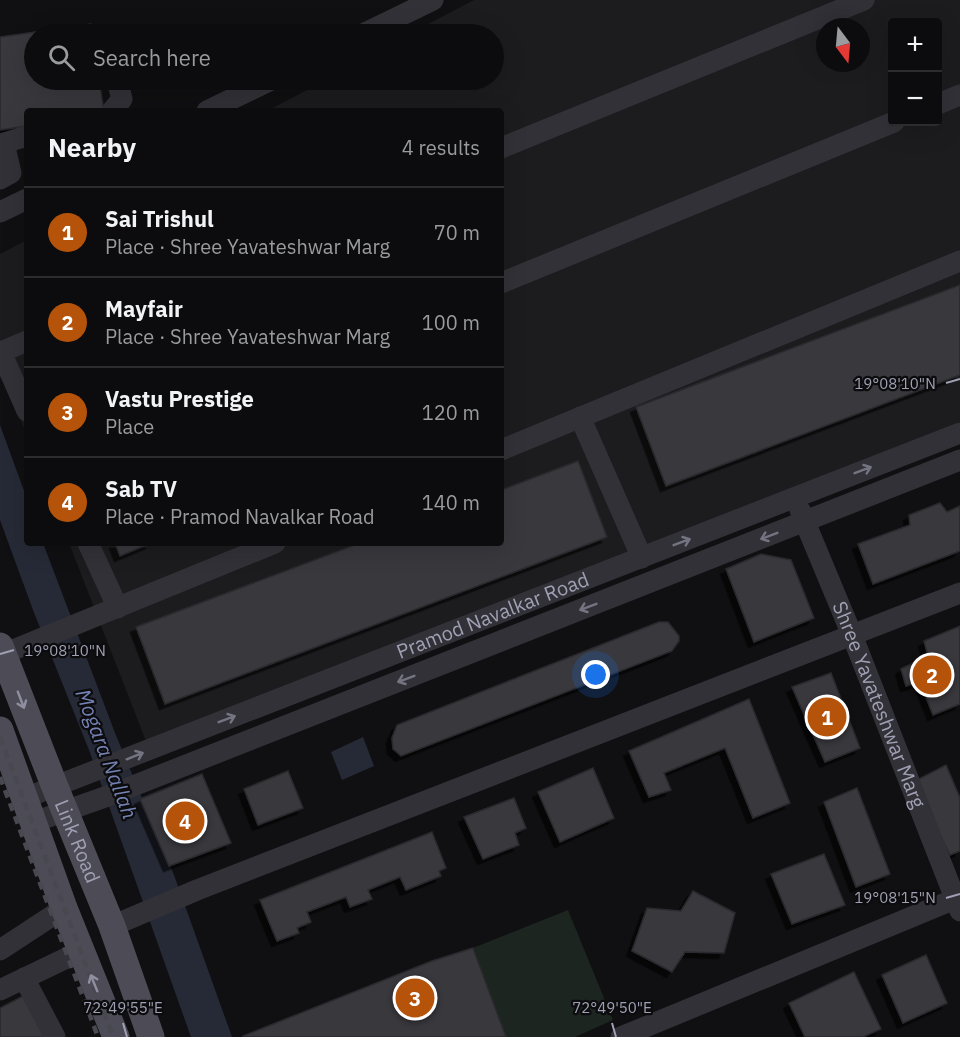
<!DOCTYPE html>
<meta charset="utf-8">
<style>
:root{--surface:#0c0c0e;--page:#151517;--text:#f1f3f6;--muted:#9a9b9e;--line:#2c2c2e;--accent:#b45309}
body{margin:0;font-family:"IBM Plex Sans",sans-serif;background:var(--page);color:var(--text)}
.controls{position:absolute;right:18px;top:18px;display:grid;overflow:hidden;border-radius:6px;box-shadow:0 6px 24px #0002}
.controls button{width:54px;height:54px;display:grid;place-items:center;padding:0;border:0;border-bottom:2px solid var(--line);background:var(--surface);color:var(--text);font:30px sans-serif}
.compass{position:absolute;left:816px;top:18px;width:54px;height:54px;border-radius:50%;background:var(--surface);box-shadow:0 6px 24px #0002;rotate:164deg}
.you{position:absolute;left:596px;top:675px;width:21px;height:21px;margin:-15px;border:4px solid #fff;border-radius:50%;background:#1a73e8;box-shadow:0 0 0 9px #1a73e833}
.badge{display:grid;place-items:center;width:39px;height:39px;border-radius:50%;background:var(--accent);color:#fff;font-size:20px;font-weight:700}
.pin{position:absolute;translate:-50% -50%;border:3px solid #fff;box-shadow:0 2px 6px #0006}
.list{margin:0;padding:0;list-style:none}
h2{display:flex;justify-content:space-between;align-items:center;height:78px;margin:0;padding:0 24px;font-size:26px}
h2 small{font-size:20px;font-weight:400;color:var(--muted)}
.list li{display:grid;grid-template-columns:39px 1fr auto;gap:18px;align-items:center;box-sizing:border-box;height:90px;padding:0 24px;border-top:2px solid var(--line)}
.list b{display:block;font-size:22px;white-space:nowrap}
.list p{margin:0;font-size:20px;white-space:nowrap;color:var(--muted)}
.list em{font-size:20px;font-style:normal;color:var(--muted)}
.icon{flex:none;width:33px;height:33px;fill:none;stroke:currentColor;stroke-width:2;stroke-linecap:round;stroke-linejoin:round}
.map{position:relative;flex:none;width:960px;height:1037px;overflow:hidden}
.search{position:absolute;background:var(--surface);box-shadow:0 6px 24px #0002;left:24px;top:24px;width:480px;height:66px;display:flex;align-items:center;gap:15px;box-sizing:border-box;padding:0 21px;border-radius:33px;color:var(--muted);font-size:22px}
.panel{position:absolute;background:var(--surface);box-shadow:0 6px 24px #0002;left:24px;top:108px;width:480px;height:438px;border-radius:6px}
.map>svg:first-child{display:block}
.built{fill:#1c1c1f;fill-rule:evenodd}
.green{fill:#1c251f}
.water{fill:#262a36}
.building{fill:#38373d;stroke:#2b2a2e;stroke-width:1.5;filter:url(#shadow)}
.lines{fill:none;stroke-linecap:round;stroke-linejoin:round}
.minor{stroke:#323137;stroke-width:21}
.major{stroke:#4d4c56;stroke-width:27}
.rail{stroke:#484850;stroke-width:4.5;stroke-dasharray:8 6;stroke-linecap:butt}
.oneway{stroke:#747482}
.oneway2{stroke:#8f8fa1}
.ticks{fill:none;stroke:#a0a0b4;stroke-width:2}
.labels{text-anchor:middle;stroke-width:4.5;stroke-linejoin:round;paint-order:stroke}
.street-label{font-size:20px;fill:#a0a0b4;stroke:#0c0b0d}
.water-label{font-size:21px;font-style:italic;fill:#7382b3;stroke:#0c0b0d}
.ticks-label{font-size:15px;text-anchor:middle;fill:#a0a0b4;stroke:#0c0b0d;stroke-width:4.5;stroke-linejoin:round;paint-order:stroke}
</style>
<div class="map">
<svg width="960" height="1037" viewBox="0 0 960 1037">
<defs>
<filter id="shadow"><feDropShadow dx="-5.5" dy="5.5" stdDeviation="0" flood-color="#0009"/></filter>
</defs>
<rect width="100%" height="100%" fill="#101012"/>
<g class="built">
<path d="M474,0H960V422L149,749L69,543H501V111H267L326,80H494V34H409ZM892,22H938V122H892ZM825,27H861V63H825Z"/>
<path d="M27,240V436L0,366V254Z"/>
</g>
<path class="green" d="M568,910L613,1020L575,1037H506L473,948Z"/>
<g class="water">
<path d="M0,425L27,499V543H43L115,733L174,875L232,1037H191L89,750L33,610L0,520Z"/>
<path d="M363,737L374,766L342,780L331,752Z"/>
</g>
<g class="building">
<path d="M91,24L93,34H34V80H99L104,111H27V126L0,130V37Z"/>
<path d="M960,285V375L666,486L636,407Z"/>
<path d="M578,461L607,537L165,704L136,627L360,543H501V490Z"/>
<path d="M940,503L947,512L960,506V551L873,584L858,544L910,525L909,515Z"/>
<path d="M115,543H151L120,556Z"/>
<path d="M761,554L791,560L814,618L754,642L726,569Z"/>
<path d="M659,622H668L679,636V641L672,651L401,756L393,749L392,738L397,725Z"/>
<path d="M960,626V704L933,715L920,682L906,686L901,669L928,656L924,641Z"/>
<path d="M831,673L860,748L825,762L792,687Z"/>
<path d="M749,699L790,803L753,818L725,748L664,773L671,790L649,797L629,751Z"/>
<path d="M946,765L960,798V851L950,855L913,782Z"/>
<path d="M593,768L614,818L560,842L538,792Z"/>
<path d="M288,771L303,808L258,825L244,789Z"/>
<path d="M202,774L231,843L169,866L140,799Z"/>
<path d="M857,788L890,874L856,887L824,802Z"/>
<path d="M514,798L526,828L515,833L519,845L483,859L464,817Z"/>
<path d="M432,832L446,868L439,871L441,876L406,890L400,877L368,890L372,899L350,907L346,897L307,912L311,922L297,928L299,933L277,941L260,900Z"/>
<path d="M824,854L845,905L792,924L771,874Z"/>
<path d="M693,891L735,913L724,953L685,952L672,972L632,951L647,908L681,911Z"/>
<path d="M473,948L506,1037H244L243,1036L432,961Z"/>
<path d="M926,955L947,1003L903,1023L882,975Z"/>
<path d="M854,972L881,1029L863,1037H805L789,1003Z"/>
<path d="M23,996L45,1037H0V1008Z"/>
</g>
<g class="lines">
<g class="minor">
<path d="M363,34L433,0"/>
<path d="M938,104L960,95"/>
<path d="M112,111L122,99L117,80"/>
<path d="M207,111L271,80"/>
<path d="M501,148L864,0"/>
<path d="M0,179L11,173L4,143L27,136"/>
<path d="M0,212L27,199"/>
<path d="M501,283L894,122"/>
<path d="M27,341L1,352L27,411"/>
<path d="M580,417L642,558"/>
<path d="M501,450L960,261"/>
<path id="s1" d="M800,510L852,635L960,911"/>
<path d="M88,543L118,608"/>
<path d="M3,654L275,543"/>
<path id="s2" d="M25,798L960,433"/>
<path d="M34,822L105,797L960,460"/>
<path d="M112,926L197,890L960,593"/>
<path d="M0,950L64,908"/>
<path d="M24,978L55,1037"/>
<path d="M0,990L81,951"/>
<path d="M621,1037L960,897"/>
</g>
<g class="major">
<path id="s3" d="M0,646L55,787L112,926L151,1037"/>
<path d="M0,730L64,908L116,1037"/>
</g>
<g class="rail">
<path d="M0,737L113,1037"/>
<path d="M0,777L98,1037"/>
</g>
</g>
<defs><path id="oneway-shaft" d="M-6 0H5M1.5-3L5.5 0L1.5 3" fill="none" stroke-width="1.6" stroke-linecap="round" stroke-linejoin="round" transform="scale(1.5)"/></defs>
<g class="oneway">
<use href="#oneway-shaft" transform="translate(863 470) rotate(-21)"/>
<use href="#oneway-shaft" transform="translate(769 536) rotate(159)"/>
<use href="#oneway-shaft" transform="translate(682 542) rotate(-21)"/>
<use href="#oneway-shaft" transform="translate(588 607) rotate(159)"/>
<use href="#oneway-shaft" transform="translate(406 679) rotate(159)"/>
<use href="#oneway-shaft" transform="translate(227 719) rotate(-21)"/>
<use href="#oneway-shaft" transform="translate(135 756) rotate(-22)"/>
</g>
<g class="oneway2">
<use href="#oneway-shaft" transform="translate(21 700) rotate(69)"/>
<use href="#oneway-shaft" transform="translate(94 983) rotate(-112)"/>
</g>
<path class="ticks" d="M946,383L960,379M0,654L14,650M946,898L960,894M123,1023L127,1037M612,1023L616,1037"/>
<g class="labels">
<g class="street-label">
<text dy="7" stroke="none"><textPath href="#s2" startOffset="502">Pramod Navalkar Road</textPath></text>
<text dy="7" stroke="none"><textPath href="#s1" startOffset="210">Shree Yavateshwar Marg</textPath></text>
<text dy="7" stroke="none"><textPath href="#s3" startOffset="210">Link Road</textPath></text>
</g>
<g class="water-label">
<text transform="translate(106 754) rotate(69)" y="7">Mogara Nallah</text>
</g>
</g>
<g class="ticks-label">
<text x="895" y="389">19°08'10"N</text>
<text x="65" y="656">19°08'10"N</text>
<text x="895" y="903">19°08'15"N</text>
<text x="123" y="1013">72°49'55"E</text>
<text x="612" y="1013">72°49'50"E</text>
</g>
</svg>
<div class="controls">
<button>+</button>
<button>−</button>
</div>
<svg class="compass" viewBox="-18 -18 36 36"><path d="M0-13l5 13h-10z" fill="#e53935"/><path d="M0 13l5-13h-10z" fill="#9a9b9e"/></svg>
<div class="you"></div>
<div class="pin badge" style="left:827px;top:717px">1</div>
<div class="pin badge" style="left:932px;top:675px">2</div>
<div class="pin badge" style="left:415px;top:998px">3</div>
<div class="pin badge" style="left:185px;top:821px">4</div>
<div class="search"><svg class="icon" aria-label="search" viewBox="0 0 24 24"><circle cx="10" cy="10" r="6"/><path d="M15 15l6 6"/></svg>Search here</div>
<section class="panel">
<h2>Nearby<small>4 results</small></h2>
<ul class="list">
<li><span class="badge">1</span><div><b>Sai Trishul</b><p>Place · Shree Yavateshwar Marg</p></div><em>70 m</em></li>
<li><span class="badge">2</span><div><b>Mayfair</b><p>Place · Shree Yavateshwar Marg</p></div><em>100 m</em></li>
<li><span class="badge">3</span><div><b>Vastu Prestige</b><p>Place</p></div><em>120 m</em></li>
<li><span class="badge">4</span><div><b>Sab TV</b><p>Place · Pramod Navalkar Road</p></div><em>140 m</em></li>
</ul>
</section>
</div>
